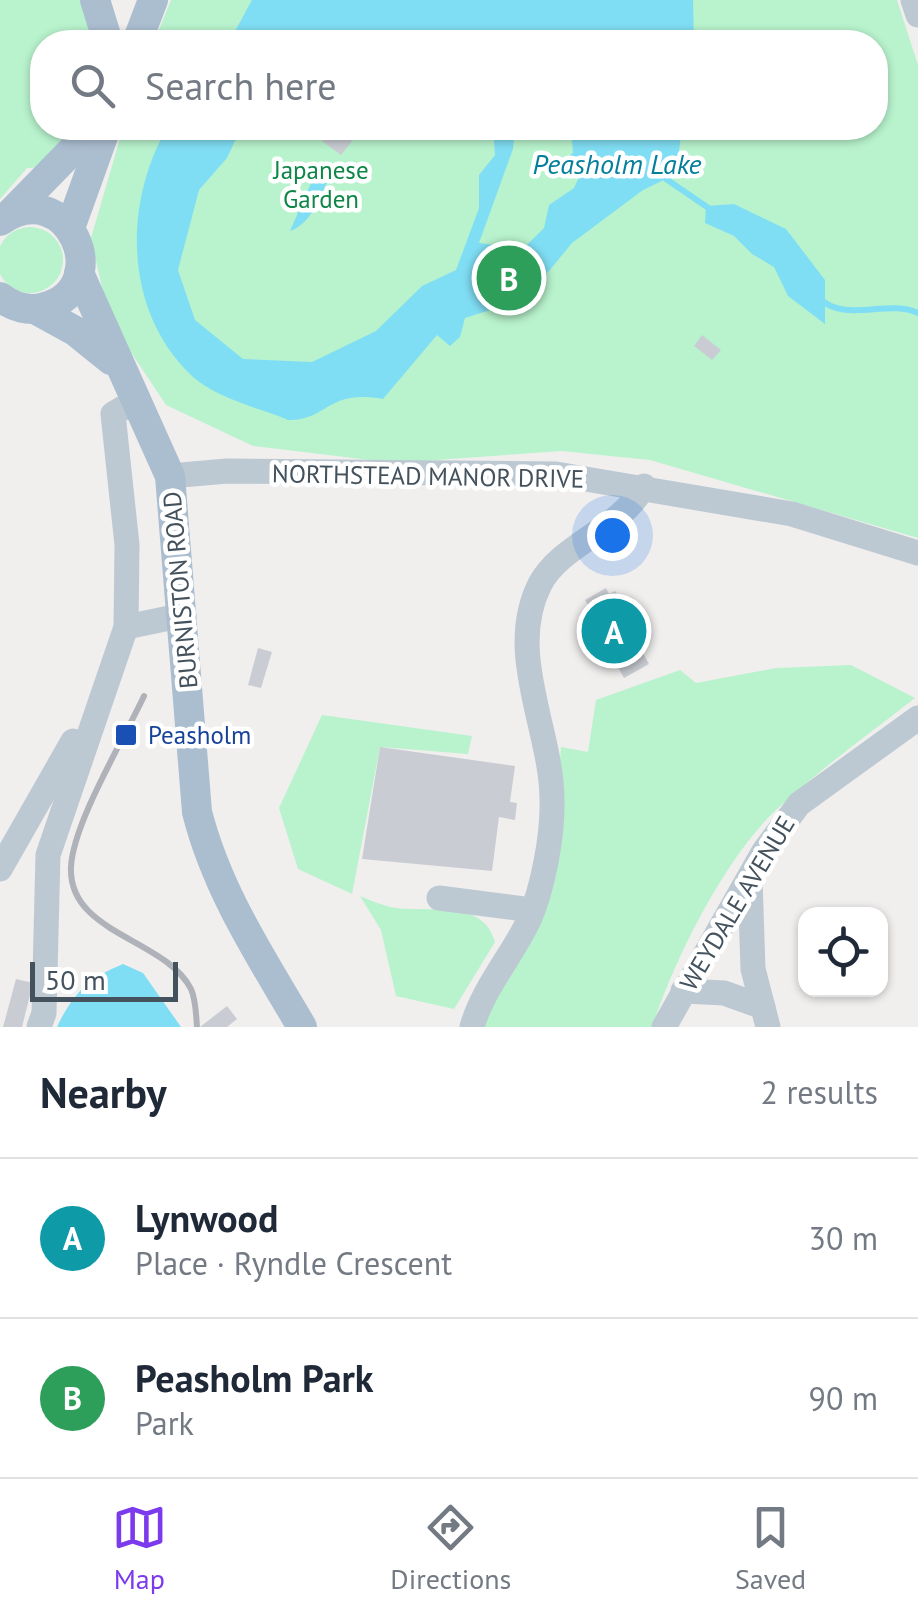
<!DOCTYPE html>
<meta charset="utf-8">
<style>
:root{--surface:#fff;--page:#f6f6f7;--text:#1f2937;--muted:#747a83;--line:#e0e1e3;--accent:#7c3aed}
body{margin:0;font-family:"PT Sans",sans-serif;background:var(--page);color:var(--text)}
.controls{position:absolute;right:30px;bottom:30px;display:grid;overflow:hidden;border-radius:20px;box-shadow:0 2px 8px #0004}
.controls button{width:90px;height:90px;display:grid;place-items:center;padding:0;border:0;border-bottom:2px solid var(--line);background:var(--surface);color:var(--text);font:50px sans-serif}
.scale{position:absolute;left:30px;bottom:25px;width:148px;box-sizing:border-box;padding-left:10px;border:5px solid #44525d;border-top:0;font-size:28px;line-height:35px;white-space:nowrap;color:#44525d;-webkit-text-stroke:8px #fff;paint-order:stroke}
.you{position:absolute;left:612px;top:535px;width:35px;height:35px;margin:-25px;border:8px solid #fff;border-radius:50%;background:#1a73e8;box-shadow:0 0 0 15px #1a73e833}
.badge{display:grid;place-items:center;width:65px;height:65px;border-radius:50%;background:var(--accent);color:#fff;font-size:32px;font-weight:700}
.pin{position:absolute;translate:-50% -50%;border:5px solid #fff;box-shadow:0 2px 10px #0006}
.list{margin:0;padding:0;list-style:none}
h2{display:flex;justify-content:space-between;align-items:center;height:130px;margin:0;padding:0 40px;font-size:42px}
h2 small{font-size:32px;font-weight:400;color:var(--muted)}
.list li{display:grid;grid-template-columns:65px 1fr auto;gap:30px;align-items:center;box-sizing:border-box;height:160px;padding:0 40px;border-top:2px solid var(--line)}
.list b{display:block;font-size:38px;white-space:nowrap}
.list p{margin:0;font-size:32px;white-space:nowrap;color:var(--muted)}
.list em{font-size:32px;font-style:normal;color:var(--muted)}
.icon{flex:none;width:55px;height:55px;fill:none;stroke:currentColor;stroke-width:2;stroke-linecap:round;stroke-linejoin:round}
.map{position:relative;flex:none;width:918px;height:1027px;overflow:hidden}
.search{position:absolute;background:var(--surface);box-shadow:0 2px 8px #0004;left:30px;right:30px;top:30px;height:110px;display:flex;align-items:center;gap:25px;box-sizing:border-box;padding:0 35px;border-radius:40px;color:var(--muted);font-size:38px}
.sheet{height:450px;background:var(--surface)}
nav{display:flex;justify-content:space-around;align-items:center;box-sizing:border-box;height:140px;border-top:2px solid var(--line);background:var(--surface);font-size:28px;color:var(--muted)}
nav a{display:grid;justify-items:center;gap:5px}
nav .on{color:var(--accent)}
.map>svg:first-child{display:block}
.green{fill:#b8f3cd}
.water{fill:#80def4}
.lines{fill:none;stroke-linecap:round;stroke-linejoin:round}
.stream{stroke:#80def4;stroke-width:6}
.building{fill:#c9cdd3}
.minor{stroke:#bdc9d2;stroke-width:25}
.major{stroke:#abbed0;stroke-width:30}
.rail{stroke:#afb3b9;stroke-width:6}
.transit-dot{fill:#1a4fb4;stroke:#fff;stroke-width:4}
.labels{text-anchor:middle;stroke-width:9;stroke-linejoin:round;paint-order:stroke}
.park-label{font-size:25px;fill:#0e8647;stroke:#fff}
.street-label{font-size:25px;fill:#44525d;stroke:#fff}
.transit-label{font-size:25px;fill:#164399;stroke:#fff;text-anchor:start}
.water-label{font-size:28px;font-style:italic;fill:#037f9c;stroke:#fff}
</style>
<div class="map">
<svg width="918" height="1027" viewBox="0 0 918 1027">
<rect width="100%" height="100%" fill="#f1eeee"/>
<g class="green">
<path d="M0,0H84L90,42H42V128H77L43,167L27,168L0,199Z"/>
<path d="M171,0H897L918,65V538L650,460L561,451L394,463L253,446L166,405L109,319L91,238L123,128H876V42H154Z"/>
<circle cx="30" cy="260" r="33"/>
<path d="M851,665L915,698C869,734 820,769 777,809C725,857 674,960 652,1027H479L553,861L561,747L588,752L596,700L680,670L696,683L776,668Z"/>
<path d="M322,715L472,736L468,754L380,747L352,894L298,869L279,808Z"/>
<path d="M360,896C369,900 380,904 390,907C425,914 483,897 495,942L454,1009L396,996L381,930Z"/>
</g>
<g class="water">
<path d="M252,0H693L694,42H229Z"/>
<path d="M167,128H241L227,158L199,190L178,270L195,320L243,359L312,362L376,331L422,286L456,270L479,208V175L495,155L493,128H515L513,149L479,243L523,249L544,228L549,205L574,188L580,175L563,160L573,153L571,128H682L678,159L666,179L643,190L572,243L549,271L531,283L514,286L490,310L465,318L460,337L450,346L437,335L383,399C326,389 328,421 288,420C259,408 213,397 191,375C124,311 123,204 167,128Z"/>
<path d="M325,168L331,174C321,194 312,224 290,231L315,174Z"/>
<path d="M734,204L786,229L825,280V324L788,296L774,267L752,254L734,236L705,223L706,206Z"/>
<path d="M123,964L143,973L181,1027H57C73,993 89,978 123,964Z"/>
</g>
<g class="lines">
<g class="stream">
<path d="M666,179L710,209"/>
<path d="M820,299C846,323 888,299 918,313"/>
</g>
</g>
<g class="building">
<path d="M332,128H344L356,136L341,155L322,141Z"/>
<path d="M702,335L721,350L712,360L694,346Z"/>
<path d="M606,588L609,594L615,591L626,609L620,612L649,664L624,678L613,658L616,657L588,613L591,611L585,600Z"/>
<path d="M258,648L272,652L261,688L248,685Z"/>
<path d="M380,747L515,766L510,802L517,803L515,820L499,817L492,871L362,859Z"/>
<path d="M16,979L33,983L22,1027H3Z"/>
<path d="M227,1006L237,1019L227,1027H200Z"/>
</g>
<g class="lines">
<g class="minor">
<path d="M913,0L918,15"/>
<path d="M170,476L227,471L556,474L792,514L918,553"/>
<path d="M126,627L184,615"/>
<path d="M0,869L73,741"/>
<path d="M750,879L753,969L768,1027"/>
<path d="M439,898L532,910"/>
<path d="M683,991L724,993L763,1007"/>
<path d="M39,1027L44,1013L48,855L126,627L127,545L113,414L138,399"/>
<path d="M472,1027C483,988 512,956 529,920C543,888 553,835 552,800C552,730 505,653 540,584C561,544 620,530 644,486"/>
<path d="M664,1027L764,851L799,804L918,718"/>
</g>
<g class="major">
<path d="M95,0L108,42"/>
<path d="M137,42L153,0"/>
<path d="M10,214L94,128"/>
<path d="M0,221C68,173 117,287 45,307C29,312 13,307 0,297"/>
<path d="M70,228L106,128"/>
<path d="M79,273L170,476L197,812C217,891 261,957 302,1027"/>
<path d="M35,309L75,331L111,360"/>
</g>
<path class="rail" d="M144,696C124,739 73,823 71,867C68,934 165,938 191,989C196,1000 196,1015 197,1027"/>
</g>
<rect class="transit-dot" x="114" y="723" width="24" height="24" rx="5"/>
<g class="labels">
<g class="park-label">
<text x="321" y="179">Japanese<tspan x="321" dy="29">Garden</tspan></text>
</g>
<g class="street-label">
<text transform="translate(428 476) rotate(1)" y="9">NORTHSTEAD MANOR DRIVE</text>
<text transform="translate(180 590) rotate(-95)" y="9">BURNISTON ROAD</text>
<text transform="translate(737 903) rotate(-59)" y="9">WEYDALE AVENUE</text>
</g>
<g class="transit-label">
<text x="148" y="744">Peasholm</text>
</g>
<g class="water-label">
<text x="617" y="174">Peasholm Lake</text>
</g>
</g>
</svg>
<div class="controls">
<button><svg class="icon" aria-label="locate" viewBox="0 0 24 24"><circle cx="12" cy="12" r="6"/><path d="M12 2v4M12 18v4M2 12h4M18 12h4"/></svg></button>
</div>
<div class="scale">50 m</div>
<div class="you"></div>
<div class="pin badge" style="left:614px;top:631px;background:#0f9aa8">A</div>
<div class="pin badge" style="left:509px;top:278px;background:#2e9e5b">B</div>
<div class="search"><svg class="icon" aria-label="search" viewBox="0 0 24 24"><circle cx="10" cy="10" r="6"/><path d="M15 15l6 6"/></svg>Search here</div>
</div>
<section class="sheet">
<h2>Nearby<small>2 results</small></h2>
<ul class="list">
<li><span class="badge" style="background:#0f9aa8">A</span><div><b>Lynwood</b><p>Place · Ryndle Crescent</p></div><em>30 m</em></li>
<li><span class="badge" style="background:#2e9e5b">B</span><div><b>Peasholm Park</b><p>Park</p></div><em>90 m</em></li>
</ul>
</section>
<nav>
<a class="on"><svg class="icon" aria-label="map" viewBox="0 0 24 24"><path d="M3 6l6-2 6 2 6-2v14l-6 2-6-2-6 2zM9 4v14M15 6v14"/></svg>Map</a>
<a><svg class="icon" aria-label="directions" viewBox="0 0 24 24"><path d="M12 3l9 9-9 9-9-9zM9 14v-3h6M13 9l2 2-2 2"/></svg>Directions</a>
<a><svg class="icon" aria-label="saved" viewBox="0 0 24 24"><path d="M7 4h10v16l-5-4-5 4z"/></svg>Saved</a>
</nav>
